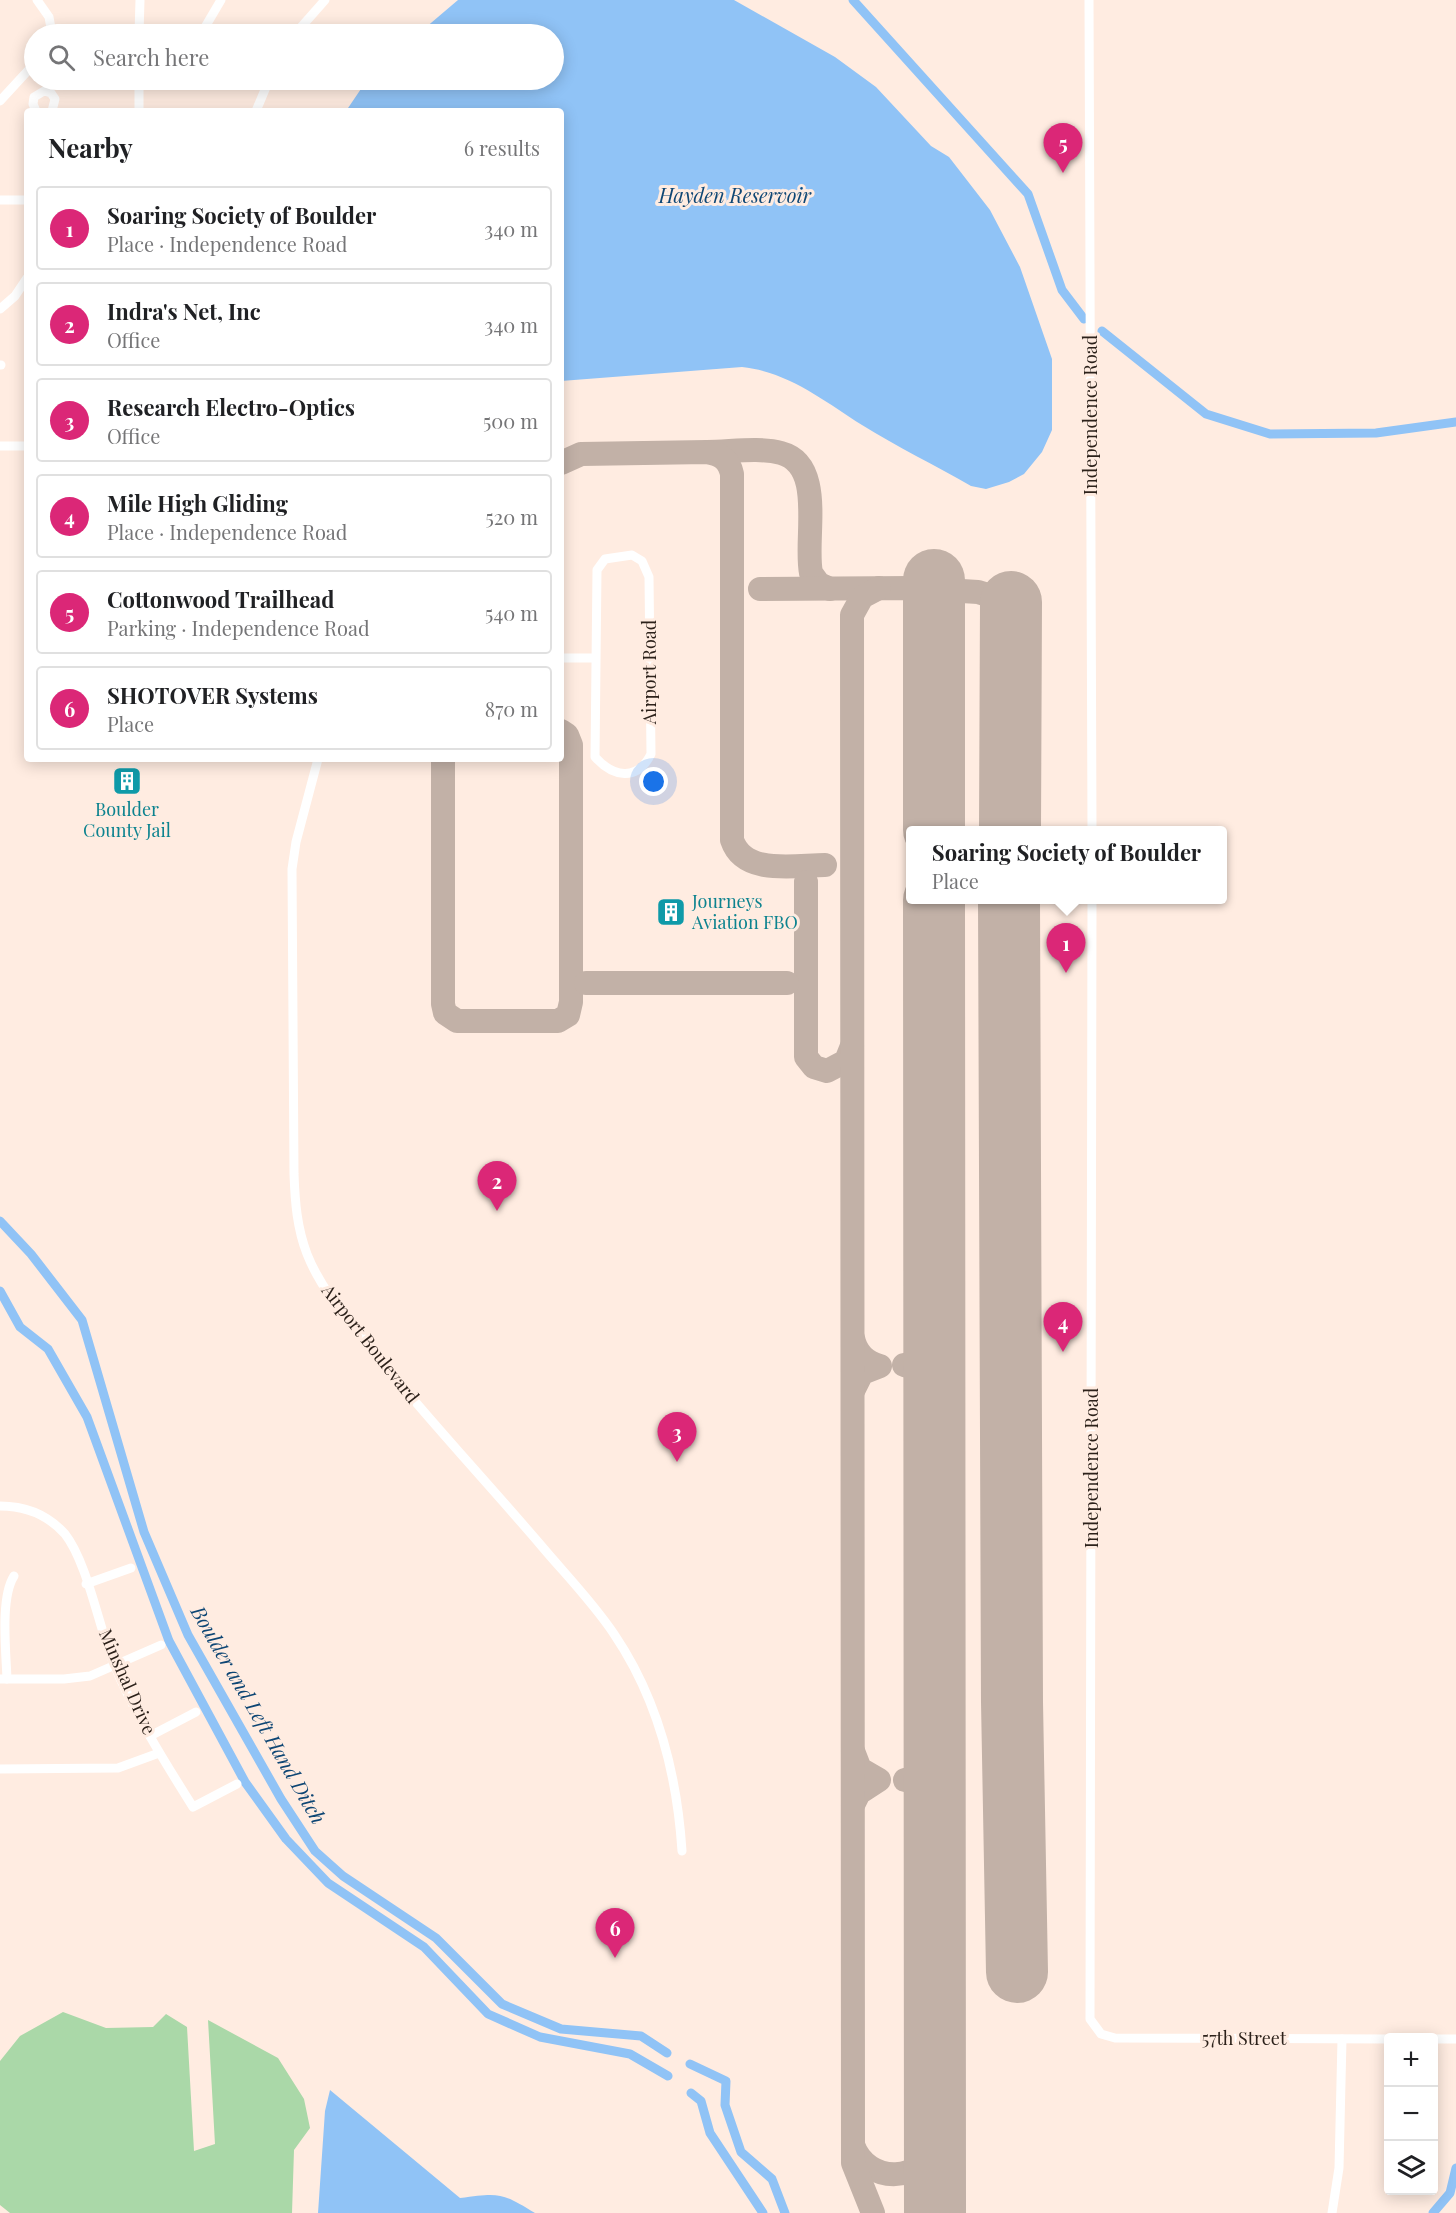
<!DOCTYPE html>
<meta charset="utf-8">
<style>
:root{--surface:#fff;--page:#f6f6f6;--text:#202124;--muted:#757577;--line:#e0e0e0;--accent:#db2777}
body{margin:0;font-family:"Playfair Display",serif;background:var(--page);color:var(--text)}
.controls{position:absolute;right:18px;bottom:18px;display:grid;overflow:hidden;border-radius:6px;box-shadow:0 3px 15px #0003}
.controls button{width:54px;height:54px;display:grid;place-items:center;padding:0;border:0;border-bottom:2px solid var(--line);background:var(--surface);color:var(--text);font:30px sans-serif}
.you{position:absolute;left:654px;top:782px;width:21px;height:21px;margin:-15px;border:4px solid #fff;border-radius:50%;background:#1a73e8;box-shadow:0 0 0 9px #1a73e833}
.badge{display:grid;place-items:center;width:39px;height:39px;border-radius:50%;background:var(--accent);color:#fff;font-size:20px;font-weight:700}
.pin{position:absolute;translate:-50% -50px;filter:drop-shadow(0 2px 3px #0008)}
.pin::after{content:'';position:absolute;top:32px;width:21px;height:18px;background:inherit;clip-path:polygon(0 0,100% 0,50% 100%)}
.popup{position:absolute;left:906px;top:826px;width:321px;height:78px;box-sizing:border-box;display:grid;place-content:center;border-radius:6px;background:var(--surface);filter:drop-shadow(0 2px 4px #0005);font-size:20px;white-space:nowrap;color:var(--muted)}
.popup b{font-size:22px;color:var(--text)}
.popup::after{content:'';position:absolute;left:50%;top:100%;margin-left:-12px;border:12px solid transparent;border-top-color:var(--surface)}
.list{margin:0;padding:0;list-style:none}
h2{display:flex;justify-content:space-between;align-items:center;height:78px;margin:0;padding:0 24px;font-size:26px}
h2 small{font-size:20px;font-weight:400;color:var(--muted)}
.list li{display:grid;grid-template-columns:39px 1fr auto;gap:18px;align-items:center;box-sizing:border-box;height:84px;margin:0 12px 12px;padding:0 12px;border:2px solid var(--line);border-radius:6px}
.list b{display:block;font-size:22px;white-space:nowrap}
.list p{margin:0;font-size:20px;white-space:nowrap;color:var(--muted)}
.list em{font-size:20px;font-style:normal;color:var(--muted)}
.icon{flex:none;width:33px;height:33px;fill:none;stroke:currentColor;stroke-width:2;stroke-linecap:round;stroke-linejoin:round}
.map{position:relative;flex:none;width:1456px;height:2213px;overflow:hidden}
.search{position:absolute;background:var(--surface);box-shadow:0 3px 15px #0003;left:24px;top:24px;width:540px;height:66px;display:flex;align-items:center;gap:15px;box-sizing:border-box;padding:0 21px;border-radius:33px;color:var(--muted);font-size:22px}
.panel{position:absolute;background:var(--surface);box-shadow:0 3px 15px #0003;left:24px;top:108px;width:540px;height:654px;border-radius:6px}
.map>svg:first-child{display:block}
.green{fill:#aad8a8}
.water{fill:#90c3f6}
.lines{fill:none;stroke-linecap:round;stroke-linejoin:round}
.canal{stroke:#90c3f6;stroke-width:9}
.taxiway{stroke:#c2b1a7;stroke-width:24}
.runway{stroke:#c2b1a7;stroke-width:62}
.minor{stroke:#fff;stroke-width:9}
.labels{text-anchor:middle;stroke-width:6;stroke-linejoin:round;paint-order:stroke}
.street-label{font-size:18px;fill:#2c211a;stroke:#ffece1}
.culture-label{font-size:18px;fill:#0d838f;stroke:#ffece1}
.water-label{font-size:20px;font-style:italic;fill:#0e4674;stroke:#ffece1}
</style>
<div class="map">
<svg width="1456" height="2213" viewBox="0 0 1456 2213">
<rect width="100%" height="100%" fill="#ffece1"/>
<path class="green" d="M63,2012L106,2028L153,2027L166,2014L187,2027L194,2151L215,2144L208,2020L278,2058L304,2099L310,2128L294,2150L292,2213H10L0,2205V2061L20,2036Z"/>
<g class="water">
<path d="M458,0H734L835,57L876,87L931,146L949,157L990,210L1020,267L1052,359V430L1042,452L1024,474L1009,482L986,489L971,486C935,465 897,447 862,425C824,401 789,372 742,367L561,381V111H346L367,80H554V34H418Z"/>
<path d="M330,2090L460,2198C499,2193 501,2192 535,2213H318L325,2111Z"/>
</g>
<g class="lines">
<g class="canal">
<path d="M853,0L1028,194L1062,290L1084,319"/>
<path d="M1102,331L1206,414L1270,434L1376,433L1456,422"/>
<path d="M0,1221L31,1254L82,1320L144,1532L188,1635L281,1799L315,1851L343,1876L436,1938L502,2004L561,2029L641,2036L667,2053"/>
<path d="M0,1291L20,1327L48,1349L87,1417L169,1641L245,1782L286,1839L328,1883L424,1947L488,2014L540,2037L630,2054L668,2076"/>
<path d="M690,2064L726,2081L725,2105L741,2152L772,2179L785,2213"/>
<path d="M691,2093L701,2101L710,2133L763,2213"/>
<path d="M1433,2213L1450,2193L1456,2168"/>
</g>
<g class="taxiway">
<path d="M707,452C730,452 759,447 781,453C826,465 804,539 811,573L819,584L830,589"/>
<path d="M561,463L581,454L707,452C721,454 729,460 732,474V840C744,876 795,865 825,865"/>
<path d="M912,588L978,592L1011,602"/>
<path d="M760,589L912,588L929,605L934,622"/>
<path d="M443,759V1004L445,1013L457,1021H558L568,1015L571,1002V745L567,735L561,731"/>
<path d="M806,882V1057L814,1067L827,1071L846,1061L852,1046"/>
<path d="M586,983H787"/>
<path d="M935,1334C930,1352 923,1362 904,1365C923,1369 929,1378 935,1395"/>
<path d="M853,1338C856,1353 865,1362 880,1366L862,1373L853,1391"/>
<path d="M935,1748C931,1766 924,1776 905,1780C923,1783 930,1793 935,1810"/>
<path d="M853,1751L860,1769L879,1780L859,1793L853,1805"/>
<path d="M853,2145C867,2185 925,2184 935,2141"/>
<path d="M873,2213L853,2163L852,615L862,597L879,588"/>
</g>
<g class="runway">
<path d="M934,580V830"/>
<path d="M1010,830L1011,602"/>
<path d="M934,900L935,2213"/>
<path d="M1009,900L1012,1702L1017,1972"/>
</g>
<g class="minor">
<path d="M37,0L49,17L52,34"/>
<path d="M1089,0L1092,830"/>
<path d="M139,34L140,0"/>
<path d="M201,34L221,0"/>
<path d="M295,34L325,0"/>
<path d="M139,80V111"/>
<path d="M0,101L34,64"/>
<path d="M36,111L33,104L34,97L44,91L51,93L55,99L52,111"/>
<path d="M256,111L269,80"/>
<path d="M0,200H27"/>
<path d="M0,309L15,296L27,278"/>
<path d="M0,365H1"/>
<path d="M0,446H27"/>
<path d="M632,555L642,561L649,577L651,754C637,782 613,777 595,757L597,570L605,559Z"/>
<path d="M561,658H594"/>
<path d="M318,759L296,842L292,869L294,1174C295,1202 297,1228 307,1254C322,1292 351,1323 376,1355C428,1419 485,1480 539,1543C564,1573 592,1601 614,1634C658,1699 677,1774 682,1851"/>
<path d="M1092,900L1090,2019L1101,2034L1115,2038L1388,2039"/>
<path d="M0,1506C25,1506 48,1515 65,1534C87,1562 99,1627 113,1662C134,1713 164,1761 193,1807L237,1784"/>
<path d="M86,1584L131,1568"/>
<path d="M0,1679H64L90,1676L161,1645"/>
<path d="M7,1679C6,1651 0,1598 14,1576"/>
<path d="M150,1736L196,1712"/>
<path d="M0,1769L118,1768L159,1753"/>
<path d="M1434,2039H1456"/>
<path d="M1332,2213L1339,2168L1342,2039"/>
</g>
</g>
<defs>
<g id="building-square" transform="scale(1.5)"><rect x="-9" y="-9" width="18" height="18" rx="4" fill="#0f9aa8" stroke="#ffece1"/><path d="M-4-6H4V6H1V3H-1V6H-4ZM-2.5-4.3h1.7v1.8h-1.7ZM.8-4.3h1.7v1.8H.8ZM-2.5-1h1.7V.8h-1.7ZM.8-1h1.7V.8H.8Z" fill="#fff"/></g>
</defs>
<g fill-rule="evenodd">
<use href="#building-square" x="127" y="781"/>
<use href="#building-square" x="671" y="912"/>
</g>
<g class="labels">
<g class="street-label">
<text transform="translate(1091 415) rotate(-90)" y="6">Independence Road</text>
<text transform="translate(650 672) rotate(-90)" y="6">Airport Road</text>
<text transform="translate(370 1344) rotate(52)" y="6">Airport Boulevard</text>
<text transform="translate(1092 1468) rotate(-90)" y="6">Independence Road</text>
<text transform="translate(127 1682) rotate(66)" y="6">Minshal Drive</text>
<text x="1244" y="2045">57th Street</text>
</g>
<g class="culture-label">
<text x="127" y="816">Boulder<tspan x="127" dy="21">County Jail</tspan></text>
<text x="692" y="908" text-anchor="start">Journeys<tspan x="692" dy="21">Aviation FBO</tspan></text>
</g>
<g class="water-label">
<text x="735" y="203">Hayden Reservoir</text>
<text transform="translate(258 1715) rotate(60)" y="7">Boulder and Left Hand Ditch</text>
</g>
</g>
</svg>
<div class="controls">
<button>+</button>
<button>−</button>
<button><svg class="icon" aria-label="layers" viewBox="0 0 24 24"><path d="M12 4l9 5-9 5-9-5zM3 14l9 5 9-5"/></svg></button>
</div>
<div class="you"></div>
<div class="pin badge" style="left:1066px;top:973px">1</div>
<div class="popup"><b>Soaring Society of Boulder</b>Place</div>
<div class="pin badge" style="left:497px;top:1211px">2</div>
<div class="pin badge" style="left:677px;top:1462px">3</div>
<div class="pin badge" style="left:1063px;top:1352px">4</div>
<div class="pin badge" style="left:1063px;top:173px">5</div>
<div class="pin badge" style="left:615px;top:1958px">6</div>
<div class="search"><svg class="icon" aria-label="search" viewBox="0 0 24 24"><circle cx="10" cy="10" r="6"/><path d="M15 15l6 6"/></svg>Search here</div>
<section class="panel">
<h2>Nearby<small>6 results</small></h2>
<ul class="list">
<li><span class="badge">1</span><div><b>Soaring Society of Boulder</b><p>Place · Independence Road</p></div><em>340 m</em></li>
<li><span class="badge">2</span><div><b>Indra's Net, Inc</b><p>Office</p></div><em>340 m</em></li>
<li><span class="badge">3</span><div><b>Research Electro-Optics</b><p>Office</p></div><em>500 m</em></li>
<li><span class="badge">4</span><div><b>Mile High Gliding</b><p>Place · Independence Road</p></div><em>520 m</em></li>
<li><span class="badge">5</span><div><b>Cottonwood Trailhead</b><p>Parking · Independence Road</p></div><em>540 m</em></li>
<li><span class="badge">6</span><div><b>SHOTOVER Systems</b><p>Place</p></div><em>870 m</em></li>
</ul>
</section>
</div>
